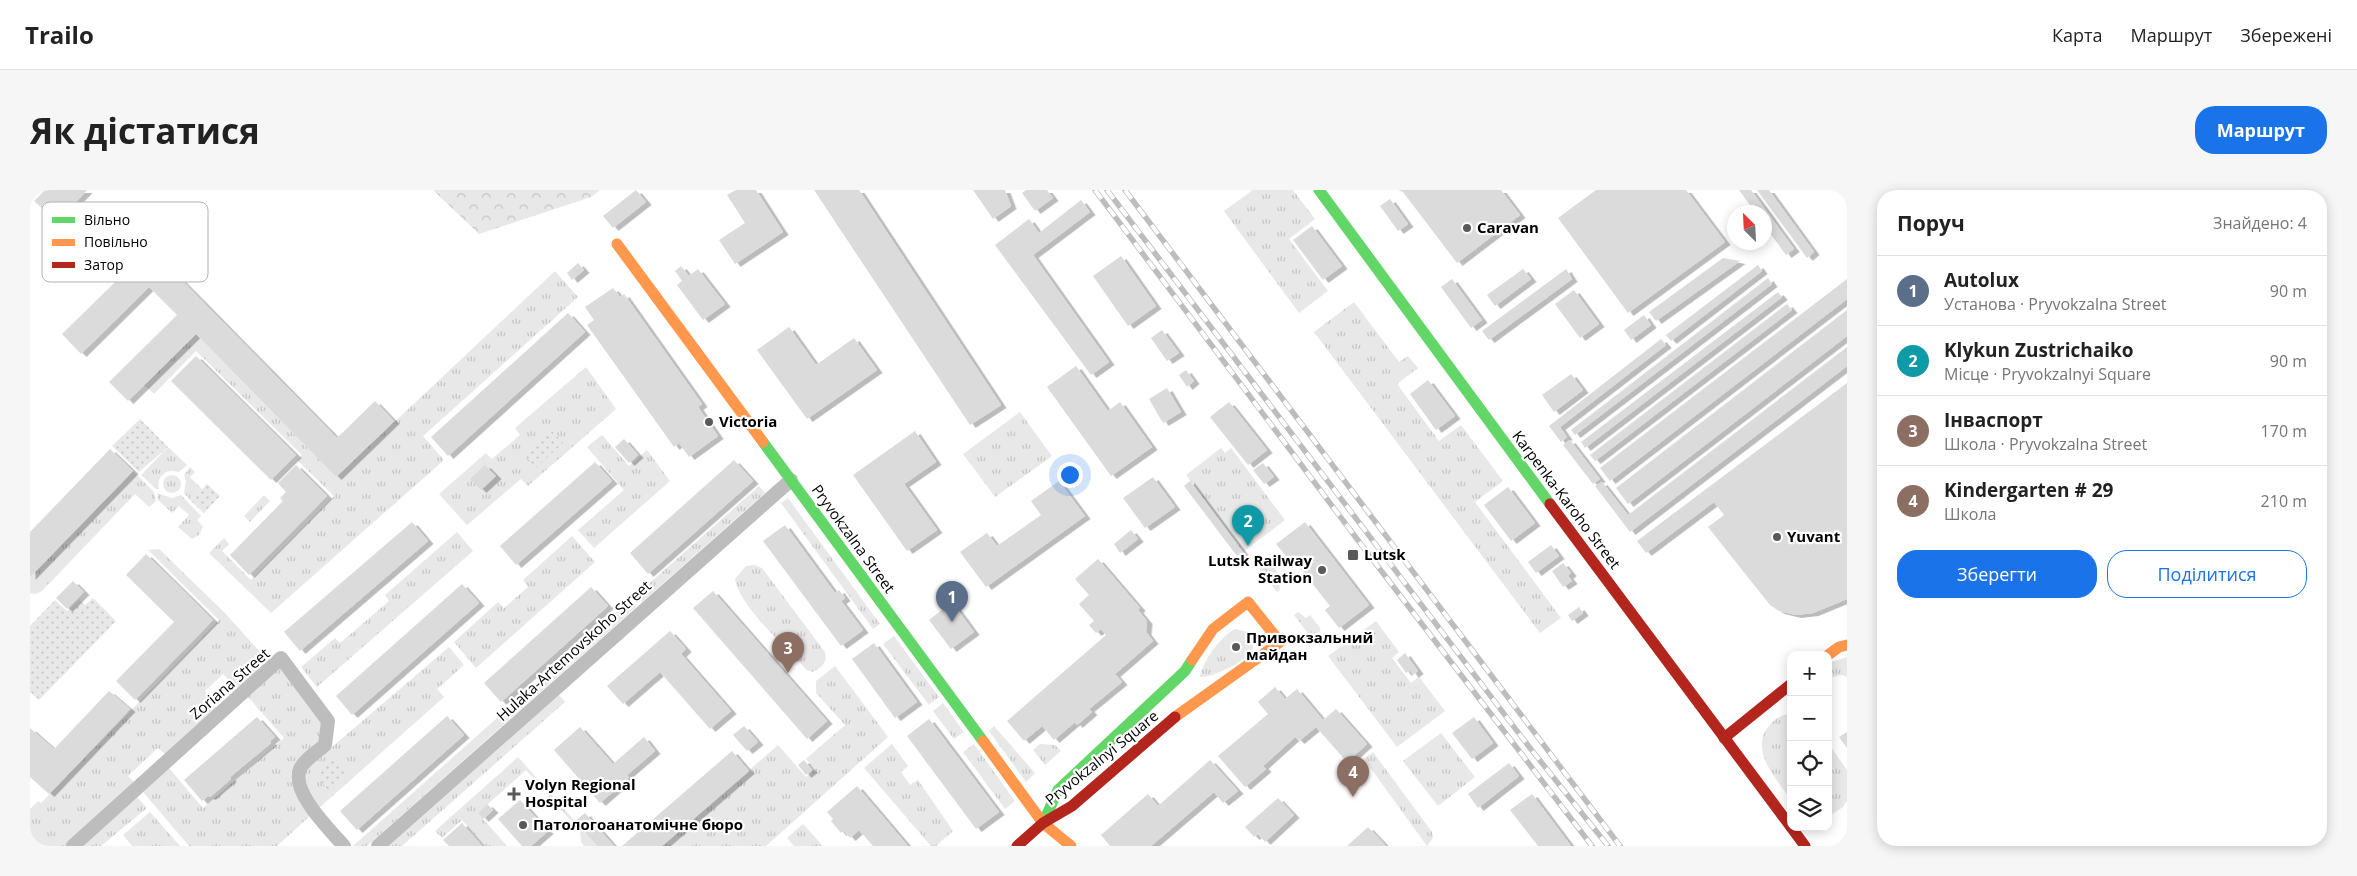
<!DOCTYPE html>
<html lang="uk">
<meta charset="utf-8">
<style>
:root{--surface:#fff;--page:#f6f6f6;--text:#222;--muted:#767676;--line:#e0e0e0;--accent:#1a73e8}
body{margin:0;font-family:"Open Sans",sans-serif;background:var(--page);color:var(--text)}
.controls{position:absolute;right:15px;bottom:15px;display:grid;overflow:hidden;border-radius:10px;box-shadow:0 2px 12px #0003}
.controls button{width:45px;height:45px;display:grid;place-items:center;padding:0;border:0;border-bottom:1px solid var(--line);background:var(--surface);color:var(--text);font:25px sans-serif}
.compass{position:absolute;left:1697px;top:15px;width:45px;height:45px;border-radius:50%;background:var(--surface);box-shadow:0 2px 12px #0003;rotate:336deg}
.you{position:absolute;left:1039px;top:284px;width:18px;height:18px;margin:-12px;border:4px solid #fff;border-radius:50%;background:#1a73e8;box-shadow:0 0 0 8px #1a73e833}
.badge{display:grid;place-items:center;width:32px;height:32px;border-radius:50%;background:var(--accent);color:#fff;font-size:16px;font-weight:700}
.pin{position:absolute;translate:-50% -41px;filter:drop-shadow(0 1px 2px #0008)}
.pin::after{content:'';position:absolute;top:26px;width:18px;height:15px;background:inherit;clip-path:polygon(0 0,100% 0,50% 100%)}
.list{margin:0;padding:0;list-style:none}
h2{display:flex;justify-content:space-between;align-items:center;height:65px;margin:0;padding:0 20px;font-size:21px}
h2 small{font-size:16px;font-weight:400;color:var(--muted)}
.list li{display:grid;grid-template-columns:32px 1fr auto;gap:15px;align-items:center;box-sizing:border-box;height:70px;padding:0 20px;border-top:1px solid var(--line)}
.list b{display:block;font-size:19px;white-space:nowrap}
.list p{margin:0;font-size:16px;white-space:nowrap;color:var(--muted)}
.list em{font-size:16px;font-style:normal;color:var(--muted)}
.actions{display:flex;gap:10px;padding:15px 20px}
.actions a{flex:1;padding:11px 0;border:1px solid var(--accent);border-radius:20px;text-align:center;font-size:18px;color:var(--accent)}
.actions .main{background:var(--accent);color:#fff}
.icon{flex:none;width:28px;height:28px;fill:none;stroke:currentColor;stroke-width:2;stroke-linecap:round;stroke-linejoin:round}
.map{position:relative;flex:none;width:1817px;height:656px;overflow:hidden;border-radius:20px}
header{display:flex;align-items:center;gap:30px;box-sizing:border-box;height:70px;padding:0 25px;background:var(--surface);border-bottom:1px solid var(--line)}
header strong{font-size:24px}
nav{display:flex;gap:28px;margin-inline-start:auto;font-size:18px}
.intro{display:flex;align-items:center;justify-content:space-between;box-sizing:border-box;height:120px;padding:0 30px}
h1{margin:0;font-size:35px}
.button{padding:12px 22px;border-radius:20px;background:var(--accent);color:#fff;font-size:18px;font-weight:700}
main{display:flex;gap:30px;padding:0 30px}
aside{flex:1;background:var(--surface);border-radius:20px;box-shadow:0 2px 12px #0003}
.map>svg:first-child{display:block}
.grass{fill:url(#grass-tufts)}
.forest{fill:url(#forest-crowns)}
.park{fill:url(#park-dots)}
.building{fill:#dbdbdb;filter:url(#shadow)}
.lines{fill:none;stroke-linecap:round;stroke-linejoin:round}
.street{stroke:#bdbdbd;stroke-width:14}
.fast{stroke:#63d668;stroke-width:11}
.slow{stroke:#ff974d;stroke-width:11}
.jam{stroke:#b3261e;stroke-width:11}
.rail-casing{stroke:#bdbdbd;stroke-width:5.5}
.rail{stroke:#fff;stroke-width:4;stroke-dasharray:11;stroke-linecap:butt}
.poi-dot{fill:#595959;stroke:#fff;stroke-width:2}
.labels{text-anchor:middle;stroke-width:4.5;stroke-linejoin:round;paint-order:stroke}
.poi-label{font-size:15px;font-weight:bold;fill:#000;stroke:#fff;text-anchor:start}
.street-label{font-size:15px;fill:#000;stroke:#fff}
.key{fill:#fff;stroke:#b2b2b2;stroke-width:1}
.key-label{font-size:14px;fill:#000}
</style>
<header>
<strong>Trailo</strong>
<nav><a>Карта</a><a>Маршрут</a><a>Збережені</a></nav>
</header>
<div class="intro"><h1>Як дістатися</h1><a class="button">Маршрут</a></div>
<main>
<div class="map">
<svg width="1817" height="656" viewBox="0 0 1817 656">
<defs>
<pattern id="grass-tufts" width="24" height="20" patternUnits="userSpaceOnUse" patternTransform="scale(1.25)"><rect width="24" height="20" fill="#e8e8e8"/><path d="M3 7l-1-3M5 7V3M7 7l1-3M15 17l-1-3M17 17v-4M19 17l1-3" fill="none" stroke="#c5c5c5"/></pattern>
<pattern id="forest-crowns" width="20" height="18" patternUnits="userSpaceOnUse" patternTransform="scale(1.25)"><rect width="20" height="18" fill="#e8e8e8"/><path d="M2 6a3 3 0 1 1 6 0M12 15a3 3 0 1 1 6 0" fill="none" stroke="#c5c5c5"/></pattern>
<pattern id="park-dots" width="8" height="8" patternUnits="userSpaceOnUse" patternTransform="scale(1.25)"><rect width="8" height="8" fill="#e8e8e8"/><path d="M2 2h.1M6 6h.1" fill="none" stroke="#c5c5c5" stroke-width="1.8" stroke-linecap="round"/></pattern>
<filter id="shadow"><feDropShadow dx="5.5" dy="3" stdDeviation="0" flood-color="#0004"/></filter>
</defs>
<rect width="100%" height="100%" fill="#fff"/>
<g class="grass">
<path d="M1223,0H1263L1285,29L1259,49L1298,101L1269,123L1194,21Z"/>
<path d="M525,81L548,107L393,246L414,270L241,423L179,363L194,348L199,354L192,361L221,390L304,306L267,270L272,265L166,161L124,204L114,195L166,144L306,287Z"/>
<path d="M1324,112L1369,172L1378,166L1388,178L1367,194L1409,251L1431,235L1473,291L1445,312L1531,428L1510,443L1284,142Z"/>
<path d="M556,177L586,219L498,296L491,289L437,335L409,304L456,263L462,269L490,245L485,238Z"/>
<path d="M990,222L1022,266L965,307L933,264Z"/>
<path d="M572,245L599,276L617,260L640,291L564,358L548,340L594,300L557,257Z"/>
<path d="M138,257L157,275L149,282C136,278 126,286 129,299H126L111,285Z"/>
<path d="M1191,258L1195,263L1201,258L1255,330L1213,362L1156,285Z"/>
<path d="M160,277L165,282L160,287L172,299L161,311L154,303L156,291L154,285Z"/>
<path d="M103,281L124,302L126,311L119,317L105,304L11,402L4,404L0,403V387Z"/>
<circle cx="142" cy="294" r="9"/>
<path d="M729,296L735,303L612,412L606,405Z"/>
<path d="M127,303L142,308L151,305L171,326L167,330L173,337L169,345L162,349L148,337L159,325L149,316L142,323L128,310Z"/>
<path d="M234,305L240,311L220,332L214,326Z"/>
<path d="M758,308L850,434L843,439L751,313Z"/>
<path d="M427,342L443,361L287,497L271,477L305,448L310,453L359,411L355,405Z"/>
<path d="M542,346L565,372L446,478L424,452L468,412L474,418L498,397L493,390Z"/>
<path d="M129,359L194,422L239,472L208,500L193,484L175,501L187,519L136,565L128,558L98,586L105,593L35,656H0V619L8,611L11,613L189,430L118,360Z"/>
<path d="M1231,370L1242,374L1251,387L1247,390L1250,399L1247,402L1226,374Z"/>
<path d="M724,375L732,378L795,462C797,475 792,477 782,482L777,480C758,460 708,414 705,389L716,376Z"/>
<path d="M600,410L606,417L337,656H323Z"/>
<path d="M1268,422L1276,428L1280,425L1290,438L1291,449L1285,453L1264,425Z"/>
<path d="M1346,431L1369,462L1362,468L1381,493L1389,487L1415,521L1367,557L1298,466Z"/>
<path d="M1205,439L1217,442L1222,448C1223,452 1224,456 1222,460C1217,471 1182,488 1170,487C1172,472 1191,446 1205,439Z"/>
<path d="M864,446L909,507L899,515L853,454Z"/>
<path d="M419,457L434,475L407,499L414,507L289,618L274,595L275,580Z"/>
<path d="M1817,467V487L1812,485L1798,488V473Z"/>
<path d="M805,476L858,547L736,656H632L748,555L776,587L785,579L776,569L815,535L786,503V491Z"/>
<path d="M250,477L291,533L289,552C252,584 254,585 280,626L247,656H159L113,602L139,578L173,618L254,548L218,507Z"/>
<path d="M529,505L535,512L372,656H358Z"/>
<path d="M913,513L934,542L924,549L903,521Z"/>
<path d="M1761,524V610C1748,591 1719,561 1738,537C1744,529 1750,525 1761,524Z"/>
<path d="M964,536L1005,583L996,592L959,541Z"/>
<path d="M1411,543L1445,587L1408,616L1373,571Z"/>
<path d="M1798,553L1817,580V611L1813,617L1798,627Z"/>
<path d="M862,554L878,576L871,582L880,595L888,590L923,641L906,656H901L834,578Z"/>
<path d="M944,554L985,611L975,619L933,562Z"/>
<path d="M1010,554L1025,555L1031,561L1015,575L1003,560Z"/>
<path d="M1343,562L1402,642L1403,648L1397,656L1334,569Z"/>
<path d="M488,567L567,656H554L551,652L550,641L496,580L448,623L477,656H455L432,630L412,648L405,641Z"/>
<path d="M107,607L117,618L71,656H52Z"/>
<path d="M120,622L150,656H102L93,645Z"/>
<path d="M773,634L793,656H764L757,648Z"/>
</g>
<path class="forest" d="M403,0H570L561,7L449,44Z"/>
<g class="park">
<path d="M110,229L138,257L109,282L82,256Z"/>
<path d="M521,240L533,253L506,278L494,265Z"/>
<path d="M177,294L190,306L174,323L161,311Z"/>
<path d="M63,408L86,431L9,510L0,502V436L25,410L37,421L49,410L55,415Z"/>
<path d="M303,565L318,584L298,601L285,581Z"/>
</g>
<g class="building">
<path d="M15,0H57L27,32L4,11Z"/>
<path d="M606,0L616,12L583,38L573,26Z"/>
<path d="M706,0H726L753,42L705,74L689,50L715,33L697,5Z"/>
<path d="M784,0H829L971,215L940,235Z"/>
<path d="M943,0H975L981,16L963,29Z"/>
<path d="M996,0H1017L1023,8L1005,21L992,3Z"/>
<path d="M1368,0H1471L1490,25L1427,73L1373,2Z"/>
<path d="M1566,0H1656L1695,52L1598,123L1528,28Z"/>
<path d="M1709,0H1721L1764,59L1756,65L1734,35V22H1725Z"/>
<path d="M1727,0H1739L1784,62L1777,68Z"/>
<path d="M1360,9L1378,34L1368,41L1350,16Z"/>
<path d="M1051,10L1060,22L1003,65L1079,172L1061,185L965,55L999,29L1009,43Z"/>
<path d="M1282,36L1312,76L1293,90L1263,50Z"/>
<path d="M120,58L307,248L345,211L364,231L306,287L166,144L98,211L79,192L147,125L119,97L51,164L32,144Z"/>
<path d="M1091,66L1126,116L1098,136L1063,86Z"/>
<path d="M1693,68L1710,71L1626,131L1619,122Z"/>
<path d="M548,73L554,80L542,90L537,83Z"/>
<path d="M1728,75L1732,81L1641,151L1636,145Z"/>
<path d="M651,76L659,86L668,79L695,114L673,130L647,95L652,91L645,81Z"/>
<path d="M1493,79L1501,89L1465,116L1457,105Z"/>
<path d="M1536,79L1542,89L1459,150L1452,141Z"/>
<path d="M1738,88L1742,94L1545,245L1541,240Z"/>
<path d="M1422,89L1452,130L1441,138L1411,97Z"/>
<path d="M1817,89V109L1580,291L1570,278Z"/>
<path d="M583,98L590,107L594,104L672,214L668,217L688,246L659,267L649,253L644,257L557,135L564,130L555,117Z"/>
<path d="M1544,100L1569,134L1550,148L1525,114Z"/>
<path d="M1748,102L1752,107L1555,258L1551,252Z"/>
<path d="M1757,114L1762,120L1565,271L1560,265Z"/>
<path d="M1817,120V146L1598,314L1586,298Z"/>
<path d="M538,123L555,142L418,266L401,247Z"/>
<path d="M1614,125L1621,135L1601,150L1594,140Z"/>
<path d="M759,137L786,175L824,148L847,180L777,229L727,160Z"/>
<path d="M1132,140L1149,163L1137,171L1121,148Z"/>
<path d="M1631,149L1636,155L1530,237L1537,247L1531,252L1519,236Z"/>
<path d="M1817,157V176L1600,342L1565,296L1572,292L1598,325Z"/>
<path d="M166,166L266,265L241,290L141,191Z"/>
<path d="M1046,176L1078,221L1090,212L1122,257L1081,286L1017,197Z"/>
<path d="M1156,180L1164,191L1157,197L1149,185Z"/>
<path d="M1541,184L1553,200L1524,222L1512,205Z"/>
<path d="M1398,190L1425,226L1406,240L1380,204Z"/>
<path d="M1817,193V409L1783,423L1766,425L1749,421L1740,415L1678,337L1694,325L1684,312L1616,363L1607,351Z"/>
<path d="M1137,198L1151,222L1133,233L1119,209Z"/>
<path d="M1199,212L1237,260L1218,275L1180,227Z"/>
<path d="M885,241L906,272L874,294L907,340L877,361L823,285Z"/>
<path d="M594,249L608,265L599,273L585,257Z"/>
<path d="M1540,250L1570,289L1563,294L1533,255Z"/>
<path d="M80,259L103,281L0,387V342Z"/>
<path d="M704,270L723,291L618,384L600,363Z"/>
<path d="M565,272L582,291L486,375L470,356Z"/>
<path d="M1233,273L1244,287L1234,294L1223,280Z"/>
<path d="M266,275L297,306L219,385L200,365L253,311L250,308L256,302L248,293Z"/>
<path d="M455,275L466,286L451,300L440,289Z"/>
<path d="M1123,287L1145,317L1115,338L1093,308Z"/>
<path d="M1029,291L1055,326L956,397L930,362L957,343L967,356L1011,325L1001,311Z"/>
<path d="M1160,291L1213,362L1207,366L1154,296Z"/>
<path d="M1478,297L1505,333L1481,351L1454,315Z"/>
<path d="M382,332L398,351L270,461L254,442Z"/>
<path d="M1275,332L1339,415L1309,438L1295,420L1300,416L1263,369L1260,371L1246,354Z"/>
<path d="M755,335L805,403L809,400L815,408L811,411L833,440L811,456L733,351Z"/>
<path d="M1101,340L1108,349L1090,363L1084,354Z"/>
<path d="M1521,355L1529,366L1506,383L1498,372Z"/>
<path d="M116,364L183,430L105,510L86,491L144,432L96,385Z"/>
<path d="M1068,369L1110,418L1108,420L1117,431L1116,442L1123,451L1085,484L1092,492L1059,519L1062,522L1047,535L1045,532L1024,550L1012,536L994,551L977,531L1076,445L1071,439L1066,443L1059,435L1064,431L1049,414L1059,405L1045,389Z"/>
<path d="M1533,373L1541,383L1538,386L1542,391L1533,397L1522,381Z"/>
<path d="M43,391L54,402L37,419L26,408Z"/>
<path d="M432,394L449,413L322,525L306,506Z"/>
<path d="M561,397L578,416L471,512L454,493Z"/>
<path d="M683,401L797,531L777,549L663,418Z"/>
<path d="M922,412L944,442L921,459L899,430Z"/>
<path d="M1549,417L1553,423L1542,431L1538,425Z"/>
<path d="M640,441L656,459L651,464L701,521L680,539L630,482L593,514L577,496Z"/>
<path d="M844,453L887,512L865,528L822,469Z"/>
<path d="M1375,463L1388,481L1383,485L1380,480L1376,483L1367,470Z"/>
<path d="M1245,497L1255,509L1267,499L1293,530L1306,519L1337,554L1317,572L1286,537L1269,551L1265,547L1233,576L1236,579L1215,597L1188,566L1238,524L1228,512Z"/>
<path d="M79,501L100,519L19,604L0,587V538L24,559Z"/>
<path d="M417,526L434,545L327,640L310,621Z"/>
<path d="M227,527L245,547L240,551L241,553L200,587L201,589L180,607L178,606L172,611L154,590Z"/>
<path d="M1444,527L1463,553L1442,569L1422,543Z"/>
<path d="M899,529L969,622L946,639L877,546Z"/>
<path d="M714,536L728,552L717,561L703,545Z"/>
<path d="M550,537L583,574L614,547L625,561L597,585L599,588L570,613L524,560Z"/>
<path d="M1817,542V558L1809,547Z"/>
<path d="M702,561L719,581L653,638L632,656H592Z"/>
<path d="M774,570L782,580L776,585L768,575Z"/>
<path d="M1180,570L1208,601L1193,613L1184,602L1121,656H1080L1071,645L1118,604L1128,616Z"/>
<path d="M1479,573L1489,586L1448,618L1438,604Z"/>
<path d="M827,596L878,656H843L829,640L820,648L814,641L811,643L801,631L803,629L797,622Z"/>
<path d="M1502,604L1541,656H1508L1480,620Z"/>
<path d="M1248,608L1264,625L1235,652L1228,644L1224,647L1215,637Z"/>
<path d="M490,610L518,641L501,656H492L468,629Z"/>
<path d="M457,614L463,620L453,629L448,623Z"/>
<path d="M555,623L584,656H567L545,631Z"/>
<path d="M432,633L452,656H419L413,650Z"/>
<path d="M1338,637L1356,656H1317Z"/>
</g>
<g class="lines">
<g class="street">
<path d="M43,656L251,468L298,531L295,555C287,562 274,570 270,579C260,601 300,640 314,656"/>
<path d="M348,656L761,290"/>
</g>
<g class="fast">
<path d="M1289,0L1520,314"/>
<path d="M733,252L953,551"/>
<path d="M1013,633L1028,600L1155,481L1162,470"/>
</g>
<g class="slow">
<path d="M587,54L733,252"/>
<path d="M1798,465L1809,457L1817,455"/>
<path d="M1145,527L1250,452L1218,412L1183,439L1162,470"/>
<path d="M953,551L1013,633L1041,656"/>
</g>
<g class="jam">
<path d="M1520,314L1761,637"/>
<path d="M1694,548L1761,494"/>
<path d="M1761,637L1775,656"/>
<path d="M987,656L1013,633L1042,616L1145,527"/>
</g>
<g class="rail-casing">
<g id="rail">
<path d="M1065,0L1333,357L1562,656"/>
<path d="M1077,0L1500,558L1578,656"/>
<path d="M1095,0L1590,656"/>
</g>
</g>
<use href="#rail" class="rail"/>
</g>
<g class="poi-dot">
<circle cx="1437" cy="38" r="5"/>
<circle cx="679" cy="232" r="5"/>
<circle cx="1747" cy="347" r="5"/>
<rect x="1317" y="359" width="12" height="12" rx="2.5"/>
<circle cx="1292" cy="380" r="5"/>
<circle cx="1206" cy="457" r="5"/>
<path d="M481.5 596.5h5v5h5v5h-5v5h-5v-5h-5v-5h5z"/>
<circle cx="493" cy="635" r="5"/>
</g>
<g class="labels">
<g class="poi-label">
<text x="1447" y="43">Caravan</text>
<text x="689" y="237">Victoria</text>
<text x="1757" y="352">Yuvant</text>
<text x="1334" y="370">Lutsk</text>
<text x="1282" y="376" text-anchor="end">Lutsk Railway<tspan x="1282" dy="17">Station</tspan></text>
<text x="1216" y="453">Привокзальний<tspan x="1216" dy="17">майдан</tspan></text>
<text x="495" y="600">Volyn Regional<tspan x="495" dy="17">Hospital</tspan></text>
<text x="503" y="640">Патологоанатомічне бюро</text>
</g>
<g class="street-label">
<text transform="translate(1536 310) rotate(53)" y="5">Karpenka-Karoho Street</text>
<text transform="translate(823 349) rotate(54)" y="5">Pryvokzalna Street</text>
<text transform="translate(544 461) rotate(-42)" y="5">Hulaka-Artemovskoho Street</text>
<text transform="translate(200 494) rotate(-41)" y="5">Zoriana Street</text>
<text transform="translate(1072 568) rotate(-39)" y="5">Pryvokzalnyi Square</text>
</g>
</g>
<rect x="12" y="12" width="166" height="80" rx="8" class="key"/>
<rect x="22" y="27" width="23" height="6" fill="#63d668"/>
<rect x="22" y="49" width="23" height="7" fill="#ff974d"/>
<rect x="22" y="72" width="23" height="6" fill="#b3261e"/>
<g class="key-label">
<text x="54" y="35">Вільно</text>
<text x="54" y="57">Повільно</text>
<text x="54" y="80">Затор</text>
</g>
</svg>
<div class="controls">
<button>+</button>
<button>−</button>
<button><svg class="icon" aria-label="locate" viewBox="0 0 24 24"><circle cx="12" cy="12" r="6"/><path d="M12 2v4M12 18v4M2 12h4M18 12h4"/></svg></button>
<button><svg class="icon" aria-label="layers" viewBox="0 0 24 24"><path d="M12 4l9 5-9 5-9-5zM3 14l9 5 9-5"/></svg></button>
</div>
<svg class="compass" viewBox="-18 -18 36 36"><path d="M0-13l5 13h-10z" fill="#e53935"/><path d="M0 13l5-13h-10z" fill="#767676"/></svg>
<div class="you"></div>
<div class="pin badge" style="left:922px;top:432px;background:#5c6f8a">1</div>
<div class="pin badge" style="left:1218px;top:356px;background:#0f9aa8">2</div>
<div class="pin badge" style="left:758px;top:483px;background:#8d6e63">3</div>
<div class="pin badge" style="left:1323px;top:607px;background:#8d6e63">4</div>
</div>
<aside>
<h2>Поруч<small>Знайдено: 4</small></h2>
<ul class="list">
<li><span class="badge" style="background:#5c6f8a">1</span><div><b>Autolux</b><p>Установа · Pryvokzalna Street</p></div><em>90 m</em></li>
<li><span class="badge" style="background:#0f9aa8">2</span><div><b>Klykun Zustrichaiko</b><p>Місце · Pryvokzalnyi Square</p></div><em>90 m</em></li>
<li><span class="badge" style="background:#8d6e63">3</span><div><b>Інваспорт</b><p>Школа · Pryvokzalna Street</p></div><em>170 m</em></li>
<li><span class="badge" style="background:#8d6e63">4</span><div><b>Kindergarten # 29</b><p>Школа</p></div><em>210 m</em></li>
</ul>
<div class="actions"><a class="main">Зберегти</a><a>Поділитися</a></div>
</aside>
</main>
